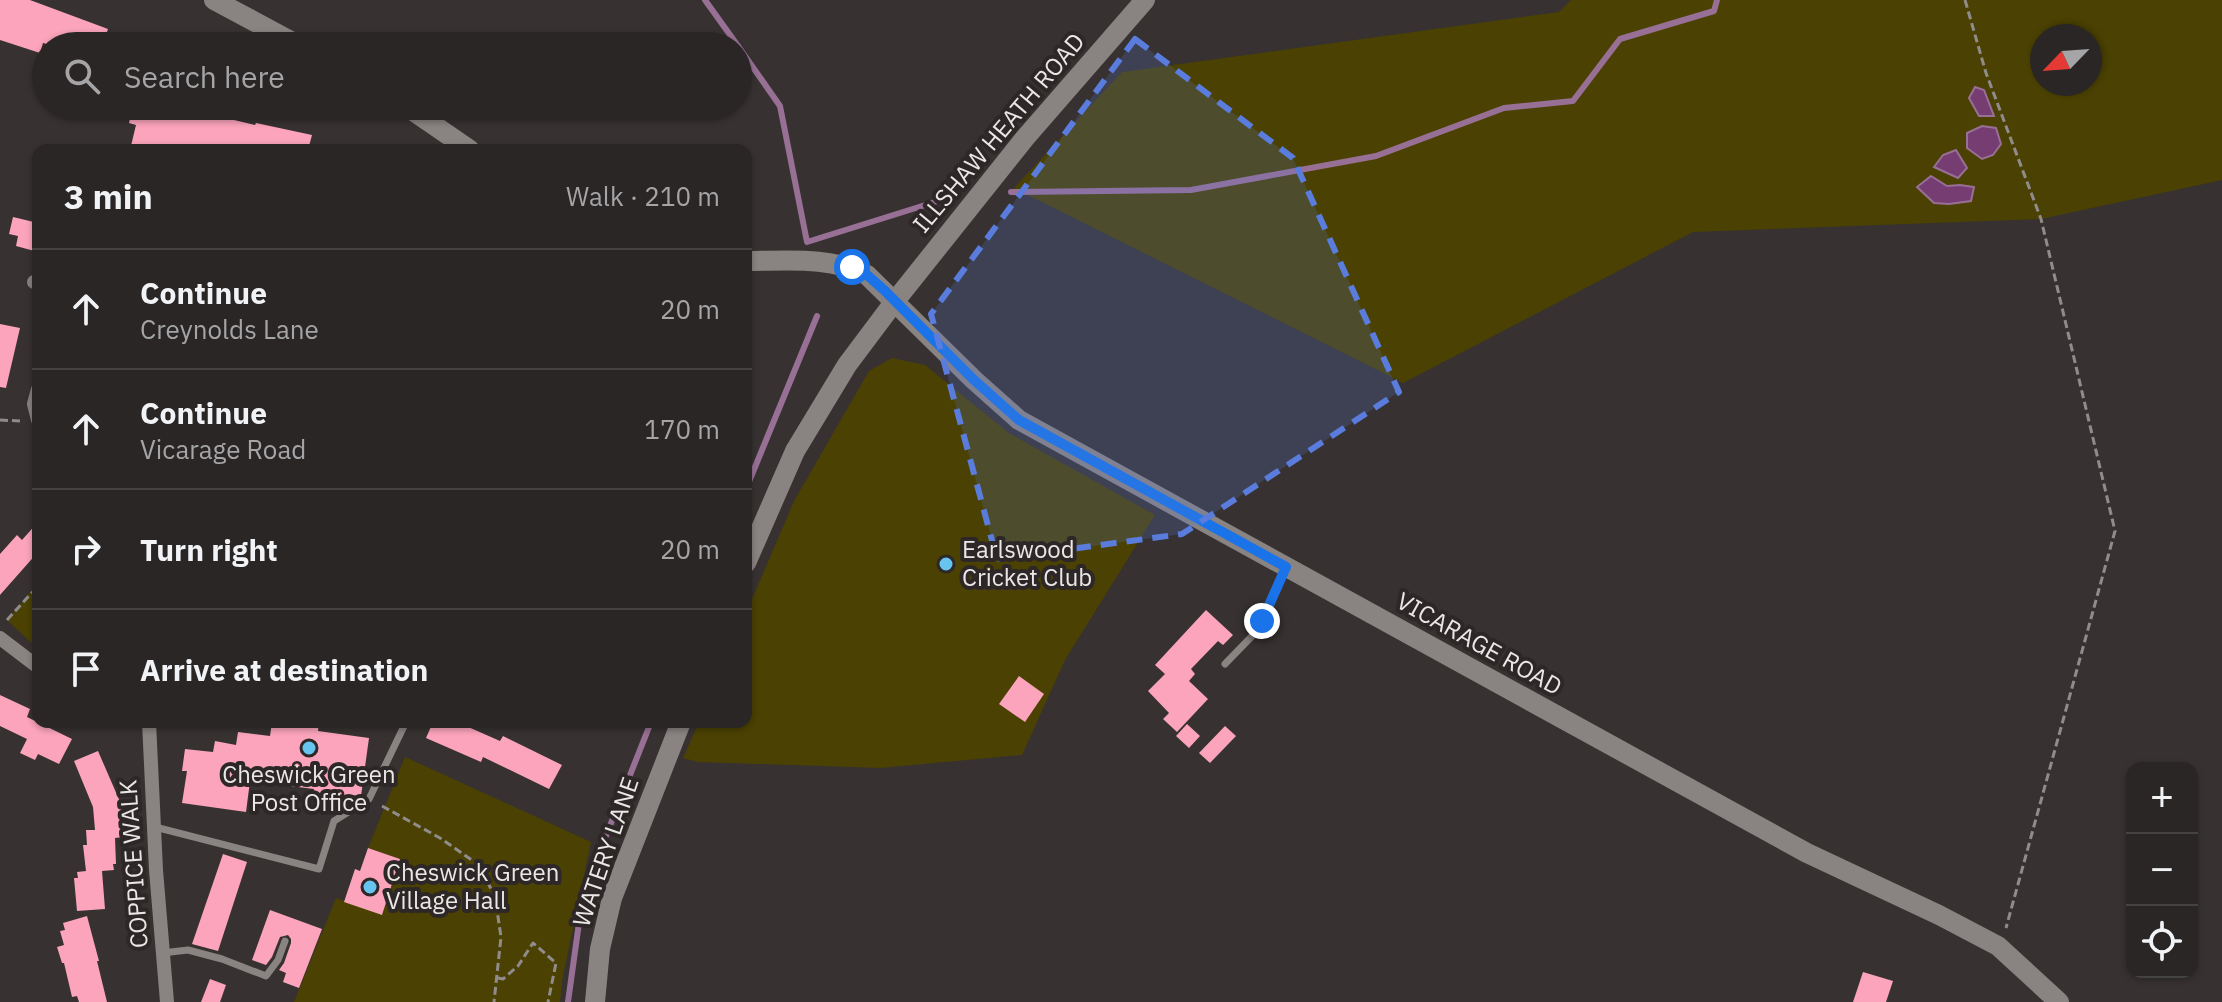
<!DOCTYPE html>
<meta charset="utf-8">
<style>
:root{--surface:#292625;--page:#353232;--text:#f1f3f6;--muted:#a5a5a7;--line:#454342}
body{margin:0;font-family:"IBM Plex Sans",sans-serif;background:var(--page);color:var(--text)}
.controls{position:absolute;right:24px;bottom:24px;display:grid;overflow:hidden;border-radius:16px;box-shadow:0 2px 6px #0004}
.controls button{width:72px;height:72px;display:grid;place-items:center;padding:0;border:0;border-bottom:2px solid var(--line);background:var(--surface);color:var(--text);font:40px sans-serif}
.compass{position:absolute;left:2030px;top:24px;width:72px;height:72px;border-radius:50%;background:var(--surface);box-shadow:0 2px 6px #0004;rotate:245deg}
.stop{position:absolute;width:24px;height:24px;margin:-18px;border:6px solid #1a73e8;border-radius:50%;background:#fff}
.stop.end{background:#1a73e8;border-color:#fff;box-shadow:0 2px 8px #0008}
.list{margin:0;padding:0;list-style:none}
h2{display:flex;justify-content:space-between;align-items:center;height:104px;margin:0;padding:0 32px;font-size:34px}
h2 small{font-size:26px;font-weight:400;color:var(--muted)}
.list li{display:grid;grid-template-columns:52px 1fr auto;gap:24px;align-items:center;box-sizing:border-box;height:120px;padding:0 32px;border-top:2px solid var(--line)}
.list b{display:block;font-size:30px;white-space:nowrap}
.list p{margin:0;font-size:26px;white-space:nowrap;color:var(--muted)}
.list em{font-size:26px;font-style:normal;color:var(--muted)}
.icon{flex:none;width:44px;height:44px;fill:none;stroke:currentColor;stroke-width:2;stroke-linecap:round;stroke-linejoin:round}
.map{position:relative;flex:none;width:2222px;height:1002px;overflow:hidden}
.search{position:absolute;background:var(--surface);box-shadow:0 2px 6px #0004;left:32px;top:32px;width:720px;height:88px;display:flex;align-items:center;gap:20px;box-sizing:border-box;padding:0 28px;border-radius:44px;color:var(--muted);font-size:30px}
.panel{position:absolute;background:var(--surface);box-shadow:0 2px 6px #0004;left:32px;top:144px;width:720px;height:584px;border-radius:16px}
.map>svg:first-child{display:block}
.green{fill:#4a4102;fill-rule:evenodd}
.water{fill:#753d72;stroke:#987095;stroke-width:2}
.lines{fill:none;stroke-linecap:round;stroke-linejoin:round}
.stream{stroke:#987095;stroke-width:6}
.building{fill:#fba4bc}
.path{stroke:#908c8b;stroke-width:3;stroke-dasharray:8 4;stroke-linecap:butt}
.lane{stroke:#898381;stroke-width:7}
.street{stroke:#898381;stroke-width:14}
.secondary{stroke:#898381;stroke-width:20}
.route{stroke:#1a73e8;stroke-width:10}
.marked{fill:#5a7cdc;fill-opacity:0.2;stroke:#5a7cdc;stroke-width:6;stroke-dasharray:16 10;stroke-linejoin:round}
.poi-dot{fill:#67c4ef;stroke:#2d2827;stroke-width:3}
.labels{text-anchor:middle;stroke-width:8;stroke-linejoin:round;paint-order:stroke}
.street-label{font-size:24px;fill:#eae7e6;stroke:#2d2827}
.poi-label{font-size:24px;fill:#eae7e6;stroke:#2d2827;text-anchor:start}
</style>
<div class="map">
<svg width="2222" height="1002" viewBox="0 0 2222 1002">
<rect width="100%" height="100%" fill="#373231"/>
<g class="green">
<path d="M1571,0H2222V180L2041,219L1693,232L1403,383L1014,188L1122,72L1559,12ZM2042,36H2090V84H2042Z"/>
<path d="M892,358L925,365L1009,433L1155,515L1065,660L1022,755L880,768L698,762L683,758L699,722H746V613L794,501L869,371Z"/>
<path d="M38,583V649L7,620Z"/>
<path d="M405,757L591,842L562,981L560,1002H294L336,898L382,914L400,859L368,848Z"/>
</g>
<g class="water">
<path d="M1975,87L1984,90L1994,116H1979L1969,98Z"/>
<path d="M1982,126L1996,128L2001,144L1993,155L1982,159L1967,148V133Z"/>
<path d="M1956,150L1967,168L1958,178L1934,167L1943,155Z"/>
<path d="M1931,176L1947,186L1960,185L1974,187L1971,201L1949,204L1934,203L1917,187Z"/>
</g>
<g class="lines">
<g class="stream">
<path d="M705,0L738,46"/>
<path d="M738,46L780,106L807,242L935,202"/>
<path d="M1011,192L1191,190L1376,156L1504,108L1573,101L1620,39L1714,11L1717,0"/>
<path d="M746,489L817,316"/>
<path d="M568,1002L583,894L651,722"/>
</g>
</g>
<g class="building">
<path d="M0,0H30L108,29L102,46H54L43,43L40,53L0,40Z"/>
<path d="M133,106H193L192,110L255,125L256,123L312,135L308,150H130L136,125L129,123Z"/>
<path d="M13,217L38,223V252L16,246L18,236L9,234Z"/>
<path d="M0,324L20,328L6,388L0,387Z"/>
<path d="M38,522V552L0,595V554L17,535L22,540Z"/>
<path d="M1206,610L1233,635L1223,645L1218,641L1191,669L1195,674L1189,681L1208,699L1177,732L1163,719L1169,713L1148,691L1165,674L1155,665Z"/>
<path d="M1019,676L1044,694L1025,722L999,704Z"/>
<path d="M0,695L30,709L27,717L72,739L59,764L38,754L35,760L20,753L27,739L0,726Z"/>
<path d="M272,722H319L318,731L369,738L361,796L350,795L349,802L313,796L314,789L250,781L246,812L182,803L187,771H182L185,749L213,752L215,741L236,745L238,732L270,736Z"/>
<path d="M433,722H457L500,741L503,736L562,765L549,789L483,757L481,762L426,738Z"/>
<path d="M1187,724L1200,736L1189,748L1176,736Z"/>
<path d="M1225,726L1236,736L1210,763L1199,753Z"/>
<path d="M98,751L121,804L123,837L115,838L116,864H113L114,870L102,871L105,909L77,911L74,878H78L77,872L86,871L83,845H87L86,830H95L93,807L74,761Z"/>
<path d="M368,848L400,859L382,915L344,902L355,869L360,871Z"/>
<path d="M223,854L247,862L218,951L192,944Z"/>
<path d="M270,910L322,929L299,988L283,982L286,973L279,970L284,963L291,943V939L288,935L280,937L272,957L266,965L252,960Z"/>
<path d="M87,916L99,961H97L107,1002H79L77,996L72,997L64,963H62L57,947L64,945L60,931L65,930L63,923Z"/>
<path d="M1863,972L1893,981L1886,1002H1853Z"/>
<path d="M210,979L226,985L220,1002H201Z"/>
</g>
<g class="lines">
<g class="path">
<path d="M1965,0L1986,73L2041,219L2115,531L2006,928"/>
<path d="M0,420L20,421"/>
<path d="M7,620L38,586"/>
<path d="M382,806L440,838L479,865L495,897L501,937L494,1002"/>
<path d="M498,978L503,979L518,966L533,943L556,963L548,1002"/>
</g>
<g class="lane">
<path d="M1225,664L1255,633L1262,621L1285,569"/>
<path d="M155,827L319,869L334,821L369,799L406,722"/>
<path d="M162,953L188,950L222,959L266,976L278,960L285,941"/>
</g>
<g class="street">
<path d="M34,282H38"/>
<path d="M38,389L34,404L38,420"/>
<path d="M0,638L38,667"/>
<path d="M149,722L156,870L167,1002"/>
</g>
<g class="secondary">
<path d="M214,0L300,46"/>
<path d="M406,106L470,150"/>
<path d="M746,261C787,261 830,256 867,275L974,380L1019,420L1807,853L1939,915L1998,946L2059,1002"/>
<path d="M746,563L795,451L847,365L895,301L1025,138L1145,0"/>
<path d="M595,1002L600,949L612,898L681,722"/>
</g>
</g>
<g class="lines">
<path class="route" d="M852,267L867,275L884,290L974,380L1019,420L1286,567L1262,621"/>
</g>
<path class="marked" d="M1135,39L1293,158L1399,392L1182,534L997,559L931,314Z"/>
<g class="poi-dot">
<circle cx="946" cy="564" r="8"/>
<circle cx="309" cy="748" r="8"/>
<circle cx="370" cy="887" r="8"/>
</g>
<g class="labels">
<g class="street-label">
<text transform="translate(999 133) rotate(-50)" y="8">ILLSHAW HEATH ROAD</text>
<text transform="translate(1479 644) rotate(29)" y="8">VICARAGE ROAD</text>
<text transform="translate(606 852) rotate(-71)" y="8">WATERY LANE</text>
<text transform="translate(134 864) rotate(-94)" y="8">COPPICE WALK</text>
</g>
<g class="poi-label">
<text x="962" y="558">Earlswood<tspan x="962" dy="28">Cricket Club</tspan></text>
<text x="309" y="783" text-anchor="middle">Cheswick Green<tspan x="309" dy="28">Post Office</tspan></text>
<text x="386" y="881">Cheswick Green<tspan x="386" dy="28">Village Hall</tspan></text>
</g>
</g>
</svg>
<div class="controls">
<button>+</button>
<button>−</button>
<button><svg class="icon" aria-label="locate" viewBox="0 0 24 24"><circle cx="12" cy="12" r="6"/><path d="M12 2v4M12 18v4M2 12h4M18 12h4"/></svg></button>
</div>
<svg class="compass" viewBox="-18 -18 36 36"><path d="M0-13l5 13h-10z" fill="#e53935"/><path d="M0 13l5-13h-10z" fill="#a5a5a7"/></svg>
<div class="stop" style="left:852px;top:267px"></div>
<div class="stop end" style="left:1262px;top:621px"></div>
<div class="search"><svg class="icon" aria-label="search" viewBox="0 0 24 24"><circle cx="10" cy="10" r="6"/><path d="M15 15l6 6"/></svg>Search here</div>
<section class="panel">
<h2>3 min<small>Walk · 210 m</small></h2>
<ul class="list">
<li><svg class="icon" aria-label="ahead" viewBox="0 0 24 24"><path d="M12 20V5M6 11l6-6 6 6"/></svg><div><b>Continue</b><p>Creynolds Lane</p></div><em>20 m</em></li>
<li><svg class="icon" aria-label="ahead" viewBox="0 0 24 24"><path d="M12 20V5M6 11l6-6 6 6"/></svg><div><b>Continue</b><p>Vicarage Road</p></div><em>170 m</em></li>
<li><svg class="icon" aria-label="right" viewBox="0 0 24 24"><path d="M7 20v-9h11M14 6l5 5-5 5"/></svg><div><b>Turn right</b></div><em>20 m</em></li>
<li><svg class="icon" aria-label="arrive" viewBox="0 0 24 24"><path d="M6 21V4h12l-3 4 3 4H6"/></svg><div><b>Arrive at destination</b></div></li>
</ul>
</section>
</div>
